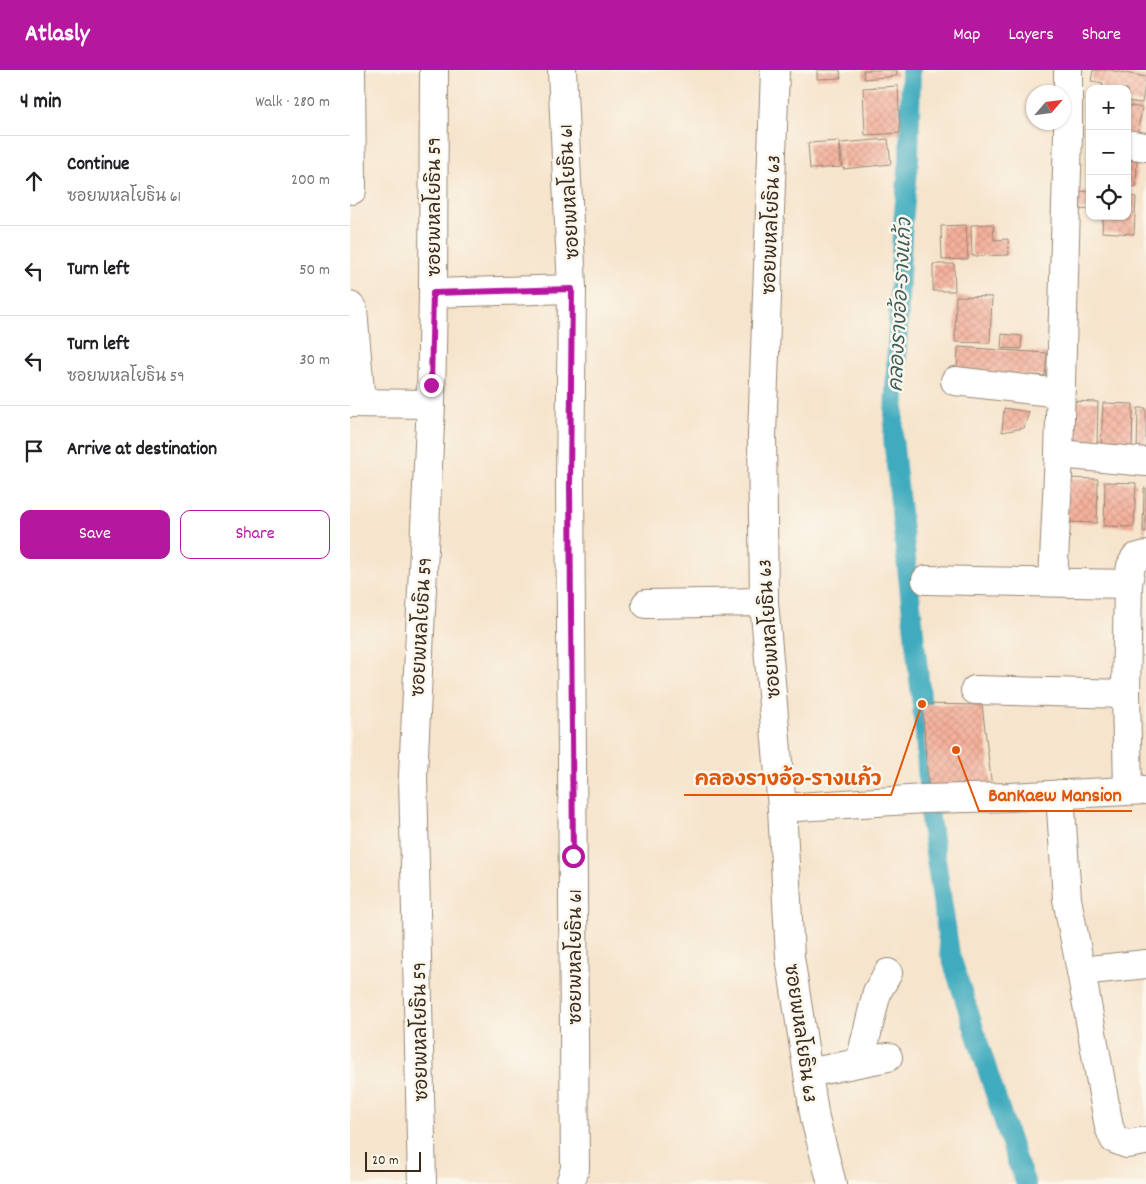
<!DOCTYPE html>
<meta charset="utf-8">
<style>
:root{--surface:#fff;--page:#f6f6f6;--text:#202124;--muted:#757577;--line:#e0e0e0;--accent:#b5179e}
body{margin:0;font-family:Dekko,"Playpen Sans Thai",sans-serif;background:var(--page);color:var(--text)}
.controls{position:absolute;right:15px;top:15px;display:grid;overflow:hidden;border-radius:10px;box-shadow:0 1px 4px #0004}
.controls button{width:45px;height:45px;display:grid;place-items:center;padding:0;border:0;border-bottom:1px solid var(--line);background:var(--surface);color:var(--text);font:25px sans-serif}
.compass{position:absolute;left:676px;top:15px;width:45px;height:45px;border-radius:50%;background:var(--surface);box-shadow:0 1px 4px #0004;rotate:62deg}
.scale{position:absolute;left:15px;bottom:12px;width:56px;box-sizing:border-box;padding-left:5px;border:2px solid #3b2a1e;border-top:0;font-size:14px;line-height:18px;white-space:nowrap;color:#3b2a1e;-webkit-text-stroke:4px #fbf7ec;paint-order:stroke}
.stop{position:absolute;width:15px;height:15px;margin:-11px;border:4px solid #b5179e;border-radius:50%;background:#fff}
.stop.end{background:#b5179e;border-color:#fff;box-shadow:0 1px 5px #0008}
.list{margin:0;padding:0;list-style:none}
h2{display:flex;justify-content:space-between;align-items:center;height:65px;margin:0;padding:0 20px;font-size:21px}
h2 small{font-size:16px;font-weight:400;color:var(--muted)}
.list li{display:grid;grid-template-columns:32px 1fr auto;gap:15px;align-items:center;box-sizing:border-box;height:90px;padding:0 20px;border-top:1px solid var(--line)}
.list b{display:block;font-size:19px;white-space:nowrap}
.list p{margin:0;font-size:16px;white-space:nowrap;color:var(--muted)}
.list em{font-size:16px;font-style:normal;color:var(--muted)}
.actions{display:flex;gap:10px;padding:15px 20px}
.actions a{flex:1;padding:11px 0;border:1px solid var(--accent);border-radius:10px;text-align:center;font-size:18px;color:var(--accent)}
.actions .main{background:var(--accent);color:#fff}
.icon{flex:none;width:28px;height:28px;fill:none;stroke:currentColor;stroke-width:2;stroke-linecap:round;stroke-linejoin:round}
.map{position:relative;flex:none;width:796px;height:1114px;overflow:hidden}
header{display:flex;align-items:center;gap:30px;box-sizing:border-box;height:70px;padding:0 25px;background:var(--accent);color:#fff}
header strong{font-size:24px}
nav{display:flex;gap:28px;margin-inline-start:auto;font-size:18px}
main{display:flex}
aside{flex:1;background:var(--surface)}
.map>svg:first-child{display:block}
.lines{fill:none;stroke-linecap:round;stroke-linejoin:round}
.canal{stroke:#3fabbe;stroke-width:20}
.building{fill:url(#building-cross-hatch)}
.minor-casing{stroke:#988775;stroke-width:30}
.minor{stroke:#fff;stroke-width:28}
.route{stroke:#b5179e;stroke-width:6}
.labels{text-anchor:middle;stroke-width:5;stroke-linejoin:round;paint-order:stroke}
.street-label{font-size:19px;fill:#3b2a1e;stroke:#fbf7ec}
.water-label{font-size:20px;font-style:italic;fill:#3d5e5e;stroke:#fbf7ec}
.leader{fill:none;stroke:#df570d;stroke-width:2}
.callout-dot{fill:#df570d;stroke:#fbf7ec;stroke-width:2}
.callout-label{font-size:20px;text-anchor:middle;font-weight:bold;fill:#df570d;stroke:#fbf7ec;stroke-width:5;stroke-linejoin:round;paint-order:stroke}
</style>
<header>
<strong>Atlasly</strong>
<nav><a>Map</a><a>Layers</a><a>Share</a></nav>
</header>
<main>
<aside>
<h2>4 min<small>Walk · 280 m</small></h2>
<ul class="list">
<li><svg class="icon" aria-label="ahead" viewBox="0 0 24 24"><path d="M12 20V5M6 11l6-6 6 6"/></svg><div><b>Continue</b><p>ซอยพหลโยธิน 61</p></div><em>200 m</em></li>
<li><svg class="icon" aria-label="left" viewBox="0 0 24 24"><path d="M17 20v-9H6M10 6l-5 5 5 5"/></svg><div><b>Turn left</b></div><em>50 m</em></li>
<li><svg class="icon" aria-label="left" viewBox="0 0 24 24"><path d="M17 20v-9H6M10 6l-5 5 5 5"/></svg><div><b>Turn left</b><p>ซอยพหลโยธิน 59</p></div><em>30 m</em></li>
<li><svg class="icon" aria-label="arrive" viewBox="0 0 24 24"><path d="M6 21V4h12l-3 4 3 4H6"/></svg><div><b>Arrive at destination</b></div></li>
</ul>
<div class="actions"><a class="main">Save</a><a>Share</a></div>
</aside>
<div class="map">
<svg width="796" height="1114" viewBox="0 0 796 1114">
<defs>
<pattern id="building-cross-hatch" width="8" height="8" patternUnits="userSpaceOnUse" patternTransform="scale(1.25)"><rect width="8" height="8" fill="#f4b19c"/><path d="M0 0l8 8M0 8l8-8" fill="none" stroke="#d29886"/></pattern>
</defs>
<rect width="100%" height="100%" fill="#fbf7ec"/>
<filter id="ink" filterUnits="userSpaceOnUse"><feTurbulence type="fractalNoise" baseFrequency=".02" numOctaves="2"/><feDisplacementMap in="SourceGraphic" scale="10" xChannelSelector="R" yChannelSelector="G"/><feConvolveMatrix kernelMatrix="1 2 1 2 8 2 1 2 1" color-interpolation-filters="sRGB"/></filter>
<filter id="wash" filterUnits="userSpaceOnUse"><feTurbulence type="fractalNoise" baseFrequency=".0096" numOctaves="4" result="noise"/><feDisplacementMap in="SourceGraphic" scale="20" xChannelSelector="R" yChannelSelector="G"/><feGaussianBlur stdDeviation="1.12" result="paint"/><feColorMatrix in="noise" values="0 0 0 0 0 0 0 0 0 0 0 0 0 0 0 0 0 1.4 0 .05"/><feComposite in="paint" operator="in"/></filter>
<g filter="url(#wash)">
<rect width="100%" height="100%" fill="#f6e4cc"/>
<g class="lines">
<path class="canal" d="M561,0L559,90L552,163L543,368L575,664L580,749L600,884L666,1089L676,1114"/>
</g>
<g id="blocks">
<g class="building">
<path d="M467,0H490L491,8L467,9Z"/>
<path d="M513,0H547V6L514,9Z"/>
<path d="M743,0H760L796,7L792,33L777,31V19H752L753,13L741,11Z"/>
<path d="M548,16L550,63L515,65L513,18Z"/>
<path d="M777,35L792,38L787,65L777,64Z"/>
<path d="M538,69L541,94L493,99L490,73Z"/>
<path d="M489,71L491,97L460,99L458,73Z"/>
<path d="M777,91H787L786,117H777Z"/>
<path d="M740,121V139L722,140L721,122Z"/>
<path d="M777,126L786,127L784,164L752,162L753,146H777Z"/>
<path d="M643,154L644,170L658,169L659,185L622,186L621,155Z"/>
<path d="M616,155L618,189L592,190L591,156Z"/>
<path d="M583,194H604L605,221H583Z"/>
<path d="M606,226L642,227L640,273L605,272Z"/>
<path d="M652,264L672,266L671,279L651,278Z"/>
<path d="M608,277L697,283L695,306L607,300Z"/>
<path d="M717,331L748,332L747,376L716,375Z"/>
<path d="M753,333L783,334L782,378L751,377Z"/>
<path d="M654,338L679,342L674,358L652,362Z"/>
<path d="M788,338H796V382H787Z"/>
<path d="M717,408L748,409L747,453L716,452Z"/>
<path d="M755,412L786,413L784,457L754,456Z"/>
<path d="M794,418H796V462H793Z"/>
<path d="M572,634L632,635L643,726L579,728Z"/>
</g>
</g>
</g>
<g filter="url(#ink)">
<use href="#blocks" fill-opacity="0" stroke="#988775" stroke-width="1"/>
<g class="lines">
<g class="minor-casing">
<g id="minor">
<path d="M1,0L2,120"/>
<path d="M212,0L222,219L220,415L225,1099L220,1114"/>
<path d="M425,0L412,366L414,532L432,738L440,887L465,1049L482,1114"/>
<path d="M777,74L796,77"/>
<path d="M83,223L222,219"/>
<path d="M0,236L3,240L11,333"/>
<path d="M605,311L710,323"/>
<path d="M0,333L81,334"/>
<path d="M709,384L796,392"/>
<path d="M576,510L778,514"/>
<path d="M703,512L709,384L718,64V0"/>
<path d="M296,534L414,532"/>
<path d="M625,620L776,624"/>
<path d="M778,720L776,624L778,514L781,496L785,488L796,485"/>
<path d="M710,724L717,829L731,901L759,1057L764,1069L777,1074L796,1071"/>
<path d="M432,738L574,729L660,727L796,720"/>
<path d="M731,901L796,894"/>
<path d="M510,992L527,922L538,903"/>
<path d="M458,1003L538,987"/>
<path d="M72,1114L63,705L81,334L83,223L84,0"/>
</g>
</g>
<use href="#minor" class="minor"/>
</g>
</g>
<g class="lines" filter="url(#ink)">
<path class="route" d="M81,315L83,223L222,219L220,415L223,786"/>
</g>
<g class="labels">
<g class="street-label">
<text transform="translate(218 122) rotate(-93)" y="7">ซอยพหลโยธิน 61</text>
<text transform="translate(83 137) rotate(-90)" y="7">ซอยพหลโยธิน 59</text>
<text transform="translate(420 155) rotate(-88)" y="7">ซอยพหลโยธิน 63</text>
<text transform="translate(70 557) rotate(-87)" y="7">ซอยพหลโยธิน 59</text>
<text transform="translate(418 559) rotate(-94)" y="7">ซอยพหลโยธิน 63</text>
<text transform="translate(224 887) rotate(-90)" y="7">ซอยพหลโยธิน 61</text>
<text transform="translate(69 962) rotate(-91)" y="7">ซอยพหลโยธิน 59</text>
<text transform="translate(452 963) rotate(82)" y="7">ซอยพหลโยธิน 63</text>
</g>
<g class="water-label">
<text transform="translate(549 235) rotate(-87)" y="7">คลองรางอ้อ-รางแก้ว</text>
</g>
</g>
<path class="leader" d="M572 634L541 725H334M606 680L629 741H782"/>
<g class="callout-dot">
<circle cx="572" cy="634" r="5"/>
<circle cx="606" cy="680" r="5"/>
</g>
<g class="callout-label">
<text x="438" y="715">คลองรางอ้อ-รางแก้ว</text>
<text x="705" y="731">BanKaew Mansion</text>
</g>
</svg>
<div class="controls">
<button>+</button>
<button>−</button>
<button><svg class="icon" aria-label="locate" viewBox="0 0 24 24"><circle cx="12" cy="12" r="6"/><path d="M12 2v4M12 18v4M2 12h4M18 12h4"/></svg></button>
</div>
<svg class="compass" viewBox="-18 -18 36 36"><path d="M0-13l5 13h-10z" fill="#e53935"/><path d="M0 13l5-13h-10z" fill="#757577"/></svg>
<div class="scale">20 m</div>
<div class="stop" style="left:223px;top:786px"></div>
<div class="stop end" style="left:81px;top:315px"></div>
</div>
</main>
